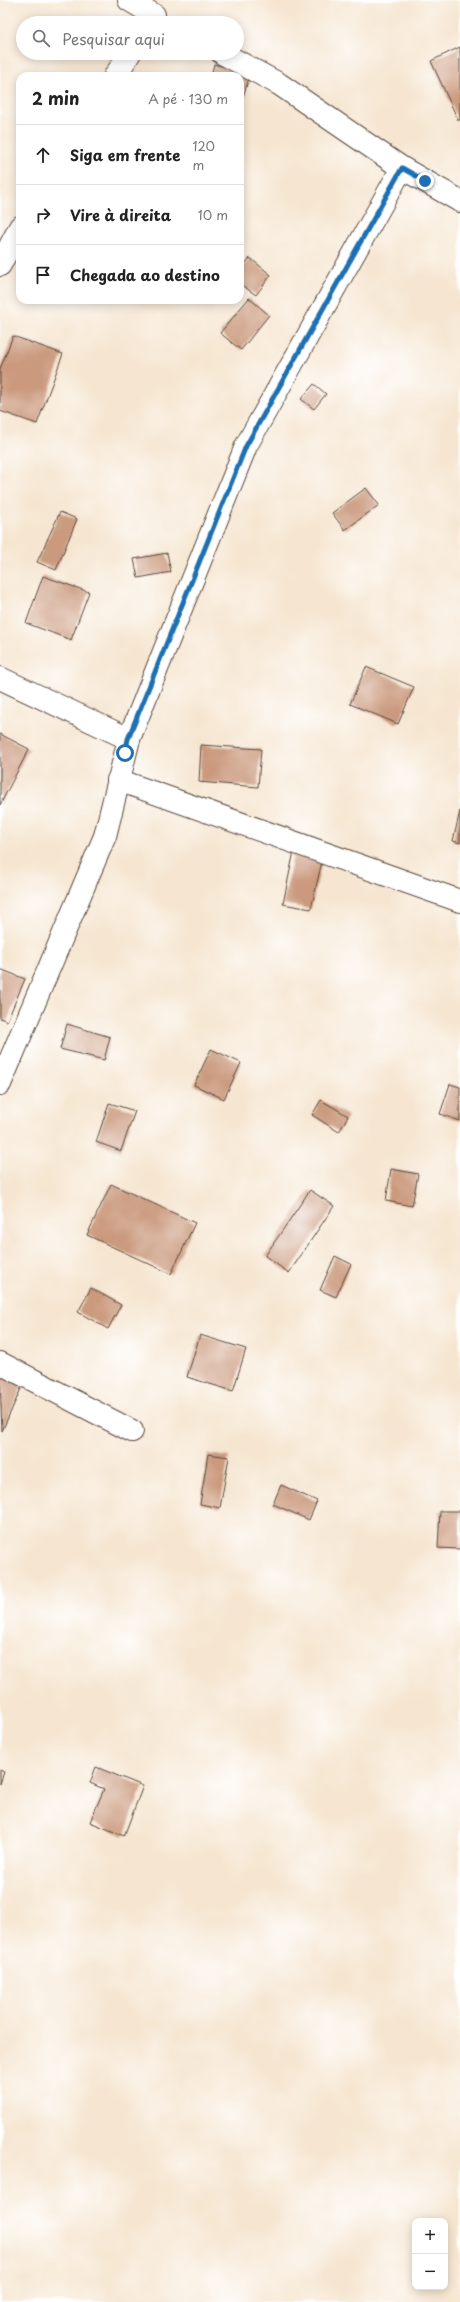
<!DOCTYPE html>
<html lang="pt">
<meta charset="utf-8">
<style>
:root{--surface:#fff;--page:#f2f2f2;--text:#222;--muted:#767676;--line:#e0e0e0}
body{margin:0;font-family:"Playpen Sans",sans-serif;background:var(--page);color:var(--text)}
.controls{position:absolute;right:12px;bottom:12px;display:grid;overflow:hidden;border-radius:8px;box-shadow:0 2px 10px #0003}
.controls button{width:36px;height:36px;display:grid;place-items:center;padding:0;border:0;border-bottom:1px solid var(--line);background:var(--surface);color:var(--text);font:20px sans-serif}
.stop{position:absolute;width:12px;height:12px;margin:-9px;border:3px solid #1f6fb2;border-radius:50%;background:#fff}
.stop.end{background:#1f6fb2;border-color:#fff;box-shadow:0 1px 4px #0008}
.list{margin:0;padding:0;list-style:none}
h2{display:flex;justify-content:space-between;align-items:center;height:52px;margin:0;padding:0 16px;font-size:17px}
h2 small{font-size:13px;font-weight:400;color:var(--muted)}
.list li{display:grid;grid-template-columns:26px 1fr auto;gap:12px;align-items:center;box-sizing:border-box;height:60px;padding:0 16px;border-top:1px solid var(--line)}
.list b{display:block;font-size:15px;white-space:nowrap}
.list em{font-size:13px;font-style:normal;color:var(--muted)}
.icon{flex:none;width:22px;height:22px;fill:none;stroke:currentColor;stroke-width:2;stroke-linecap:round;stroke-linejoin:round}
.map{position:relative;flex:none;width:460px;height:2302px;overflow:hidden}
.search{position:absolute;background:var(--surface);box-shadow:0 2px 10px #0003;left:16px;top:16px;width:228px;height:44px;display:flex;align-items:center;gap:10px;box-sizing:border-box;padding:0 14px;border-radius:22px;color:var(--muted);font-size:15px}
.panel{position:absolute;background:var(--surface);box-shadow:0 2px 10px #0003;left:16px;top:72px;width:228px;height:232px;border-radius:12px}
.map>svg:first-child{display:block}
.building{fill:#cb9a7e}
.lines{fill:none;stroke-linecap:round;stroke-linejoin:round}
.street-casing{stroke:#574639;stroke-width:24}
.street{stroke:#fff;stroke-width:22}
.route{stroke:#1f6fb2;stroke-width:5}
</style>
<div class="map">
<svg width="460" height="2302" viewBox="0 0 460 2302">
<rect width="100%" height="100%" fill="#fff"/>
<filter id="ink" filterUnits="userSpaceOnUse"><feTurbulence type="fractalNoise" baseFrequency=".025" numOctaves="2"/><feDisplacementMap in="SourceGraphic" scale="8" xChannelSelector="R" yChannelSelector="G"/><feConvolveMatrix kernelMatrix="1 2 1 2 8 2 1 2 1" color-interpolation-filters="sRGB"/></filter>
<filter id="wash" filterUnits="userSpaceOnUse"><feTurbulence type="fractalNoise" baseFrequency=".012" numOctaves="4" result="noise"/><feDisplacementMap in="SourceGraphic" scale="16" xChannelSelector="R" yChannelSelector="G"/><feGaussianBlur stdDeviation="0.9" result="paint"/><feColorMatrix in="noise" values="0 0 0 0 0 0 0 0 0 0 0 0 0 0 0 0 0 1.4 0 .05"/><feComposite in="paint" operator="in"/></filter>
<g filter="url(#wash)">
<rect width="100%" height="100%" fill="#f6e6d1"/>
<g id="blocks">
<g class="building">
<path d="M460,47V120H458L431,61Z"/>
<path d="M214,64L250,75L240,106V76H211Z"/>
<path d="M250,258L271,275L256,295L240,284V270Z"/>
<path d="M249,298L269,315L241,350L220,333Z"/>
<path d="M13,336L63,354L37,424L0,411V369Z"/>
<path d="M314,384L326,394L314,409L301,399Z"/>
<path d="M366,488L379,505L345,530L332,513Z"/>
<path d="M60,512L77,519L56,570L37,562Z"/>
<path d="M167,553L171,572L138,578L134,559Z"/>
<path d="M43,576L89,592L71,640L26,623Z"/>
<path d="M366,667L414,687L398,724L350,704Z"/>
<path d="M0,734L29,749L0,805Z"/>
<path d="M201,745L261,749L258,787L199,782Z"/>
<path d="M460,811V843L453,841Z"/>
<path d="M294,851L323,857L311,909L283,904Z"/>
<path d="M0,969L25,979L7,1021L0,1018Z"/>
<path d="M67,1024L110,1037L104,1060L60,1049Z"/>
<path d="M211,1049L241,1063L224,1099L194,1085Z"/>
<path d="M450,1084L460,1087V1121L440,1114Z"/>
<path d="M321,1100L348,1116L339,1132L312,1115Z"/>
<path d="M109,1103L135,1111L121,1151L96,1142Z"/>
<path d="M391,1169L418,1174L412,1206L386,1201Z"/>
<path d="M111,1184L195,1223L171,1274L87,1235Z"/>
<path d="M310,1190L334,1206L289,1273L265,1256Z"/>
<path d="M335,1256L351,1264L336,1297L320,1290Z"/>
<path d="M91,1288L121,1305L108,1329L78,1312Z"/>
<path d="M200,1335L246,1349L233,1391L187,1377Z"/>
<path d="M4,1373L24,1382L2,1431L0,1381Z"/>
<path d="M208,1454L229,1457L220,1508L200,1504Z"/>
<path d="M281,1485L317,1501L309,1520L273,1504Z"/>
<path d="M440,1511H460V1549L438,1548Z"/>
<path d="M96,1767L143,1786L124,1836L90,1822L104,1789L90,1783Z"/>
<path d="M0,1770L4,1772L0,1784Z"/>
</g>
</g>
</g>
<g filter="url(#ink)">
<use href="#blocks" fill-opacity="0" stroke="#574639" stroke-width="1"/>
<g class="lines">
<g class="street-casing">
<g id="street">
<path d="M129,0L154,15L149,23"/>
<path d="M115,76L130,53"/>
<path d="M402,168L460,201"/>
<path d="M0,265L20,227"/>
<path d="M0,678L129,739"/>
<path d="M118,780L460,901"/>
<path d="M0,1084L105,836L129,739L246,446L402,168L279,84L222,53"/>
<path d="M0,1363L132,1431"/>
</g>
</g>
<use href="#street" class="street"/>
</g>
</g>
<g class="lines" filter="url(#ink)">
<path class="route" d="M125,753L128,739L246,446L402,168L425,181"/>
</g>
</svg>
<div class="controls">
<button>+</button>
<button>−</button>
</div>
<div class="stop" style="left:125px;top:753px"></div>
<div class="stop end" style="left:425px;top:181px"></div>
<div class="search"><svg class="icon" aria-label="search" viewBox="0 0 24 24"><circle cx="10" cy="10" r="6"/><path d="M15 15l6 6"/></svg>Pesquisar aqui</div>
<section class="panel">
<h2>2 min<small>A pé · 130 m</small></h2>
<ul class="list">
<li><svg class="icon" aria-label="ahead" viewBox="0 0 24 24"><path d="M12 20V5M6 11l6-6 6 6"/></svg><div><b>Siga em frente</b></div><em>120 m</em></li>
<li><svg class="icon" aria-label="right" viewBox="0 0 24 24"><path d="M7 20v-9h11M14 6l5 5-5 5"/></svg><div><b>Vire à direita</b></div><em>10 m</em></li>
<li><svg class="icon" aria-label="arrive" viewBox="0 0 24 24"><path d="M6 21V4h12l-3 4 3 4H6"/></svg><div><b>Chegada ao destino</b></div></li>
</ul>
</section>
</div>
